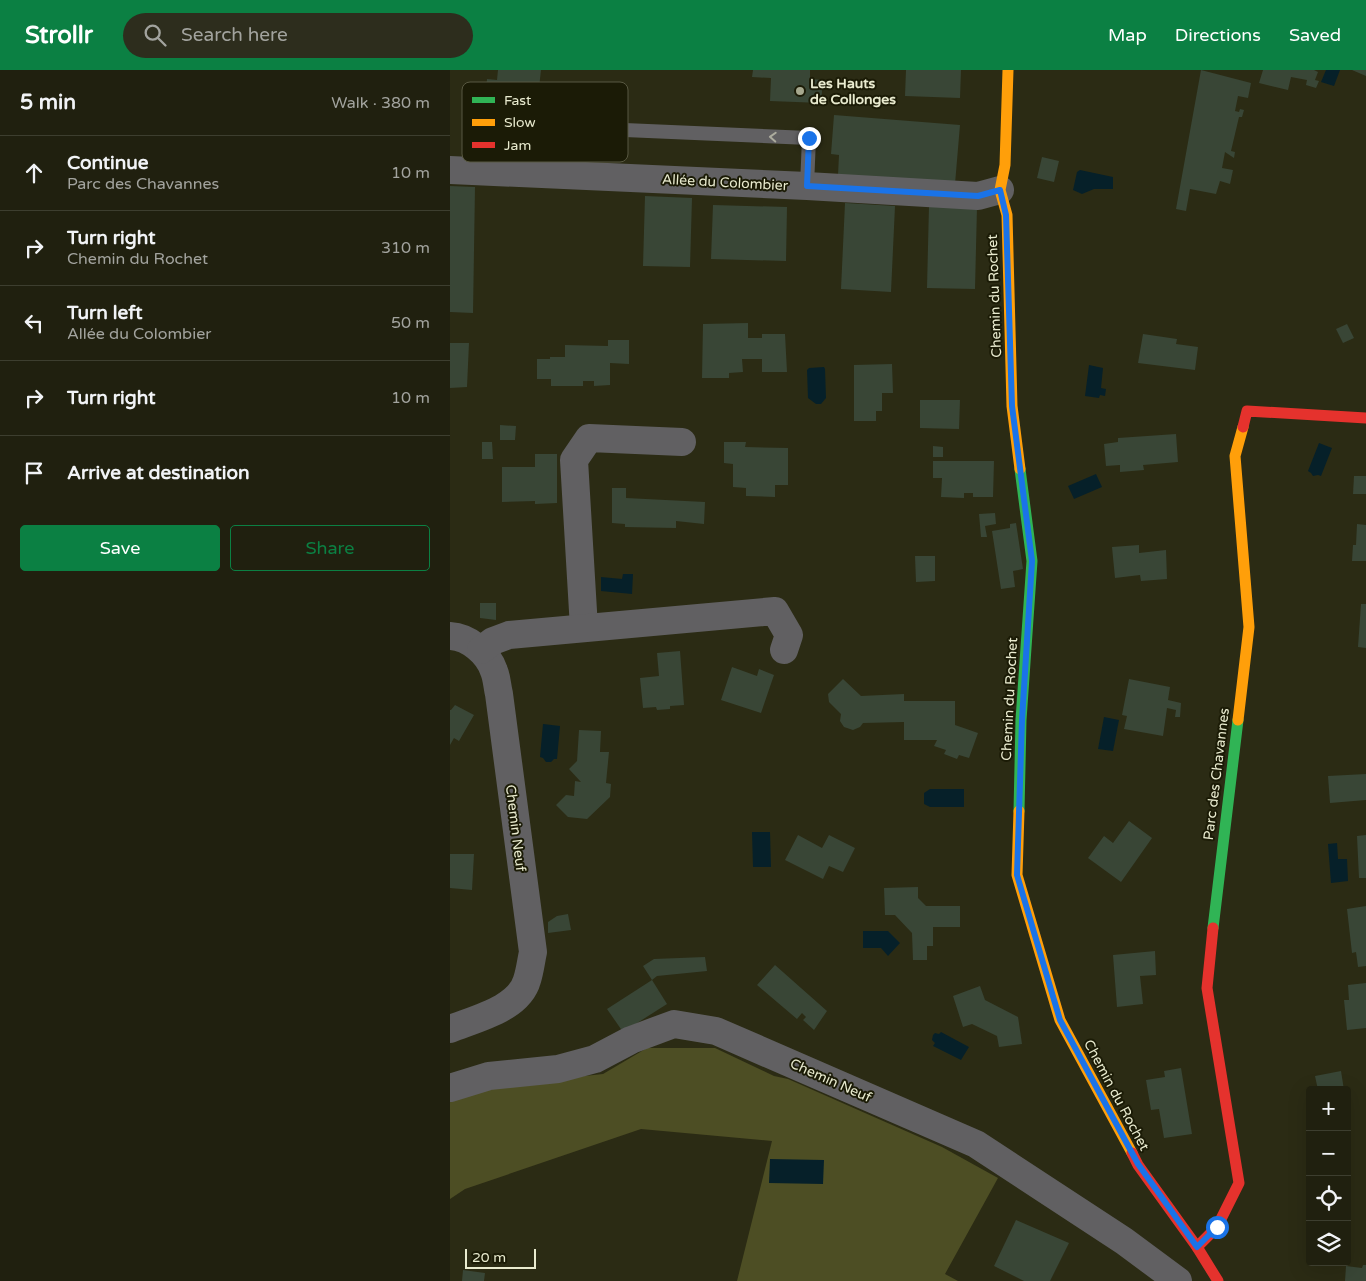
<!DOCTYPE html>
<meta charset="utf-8">
<style>
:root{--surface:#20200f;--page:#2d2d1d;--text:#f1f3f6;--muted:#a2a39e;--line:#3d3e2f;--accent:#0b8043}
body{margin:0;font-family:"Varela Round",sans-serif;background:var(--page);color:var(--text)}
.controls{position:absolute;right:15px;bottom:15px;display:grid;overflow:hidden;border-radius:5px;box-shadow:0 5px 20px #0002}
.controls button{width:45px;height:45px;display:grid;place-items:center;padding:0;border:0;border-bottom:1px solid var(--line);background:var(--surface);color:var(--text);font:25px sans-serif}
.scale{position:absolute;left:15px;bottom:12px;width:71px;box-sizing:border-box;padding-left:5px;border:2px solid #e9ebcf;border-top:0;font-size:14px;line-height:18px;white-space:nowrap;color:#e9ebcf;-webkit-text-stroke:4px #1b1b06;paint-order:stroke}
.stop{position:absolute;width:15px;height:15px;margin:-11px;border:4px solid #1a73e8;border-radius:50%;background:#fff}
.stop.end{background:#1a73e8;border-color:#fff;box-shadow:0 1px 5px #0008}
.list{margin:0;padding:0;list-style:none}
h2{display:flex;justify-content:space-between;align-items:center;height:65px;margin:0;padding:0 20px;font-size:21px}
h2 small{font-size:16px;font-weight:400;color:var(--muted)}
.list li{display:grid;grid-template-columns:32px 1fr auto;gap:15px;align-items:center;box-sizing:border-box;height:75px;padding:0 20px;border-top:1px solid var(--line)}
.list b{display:block;font-size:19px;white-space:nowrap}
.list p{margin:0;font-size:16px;white-space:nowrap;color:var(--muted)}
.list em{font-size:16px;font-style:normal;color:var(--muted)}
.actions{display:flex;gap:10px;padding:15px 20px}
.actions a{flex:1;padding:11px 0;border:1px solid var(--accent);border-radius:5px;text-align:center;font-size:18px;color:var(--accent)}
.actions .main{background:var(--accent);color:#fff}
.icon{flex:none;width:28px;height:28px;fill:none;stroke:currentColor;stroke-width:2;stroke-linecap:round;stroke-linejoin:round}
.map{position:relative;flex:none;width:916px;height:1211px;overflow:hidden}
header{display:flex;align-items:center;gap:30px;box-sizing:border-box;height:70px;padding:0 25px;background:var(--accent);color:#fff}
header strong{font-size:24px}
nav{display:flex;gap:28px;margin-inline-start:auto;font-size:18px}
.search{width:350px;height:45px;background:var(--page);display:flex;align-items:center;gap:12px;box-sizing:border-box;padding:0 18px;border-radius:28px;color:var(--muted);font-size:19px}
main{display:flex}
aside{flex:1;background:var(--surface)}
.map>svg:first-child{display:block}
.green{fill:#4d4e24}
.water{fill:#062029}
.building{fill:#394636}
.lines{fill:none;stroke-linecap:round;stroke-linejoin:round}
.lane{stroke:#616062;stroke-width:14}
.street{stroke:#616062;stroke-width:28}
.fast{stroke:#30b455;stroke-width:11}
.slow{stroke:#ff9f0a;stroke-width:11}
.jam{stroke:#e5322d;stroke-width:11}
.oneway{stroke:#acac9e}
.route{stroke:#1a73e8;stroke-width:6}
.poi-dot{fill:#a6a88e;stroke:#1b1b06;stroke-width:2}
.labels{text-anchor:middle;stroke-width:4;stroke-linejoin:round;paint-order:stroke}
.poi-label{font-size:14px;font-weight:bold;fill:#e9ebcf;stroke:#1b1b06;text-anchor:start}
.street-label{font-size:14px;fill:#e9ebcf;stroke:#1b1b06}
.key{fill:#1b1b06;stroke:#595942;stroke-width:1}
.key-label{font-size:14px;fill:#e9ebcf}
</style>
<header>
<strong>Strollr</strong>
<div class="search"><svg class="icon" aria-label="search" viewBox="0 0 24 24"><circle cx="10" cy="10" r="6"/><path d="M15 15l6 6"/></svg>Search here</div>
<nav><a>Map</a><a>Directions</a><a>Saved</a></nav>
</header>
<main>
<aside>
<h2>5 min<small>Walk · 380 m</small></h2>
<ul class="list">
<li><svg class="icon" aria-label="ahead" viewBox="0 0 24 24"><path d="M12 20V5M6 11l6-6 6 6"/></svg><div><b>Continue</b><p>Parc des Chavannes</p></div><em>10 m</em></li>
<li><svg class="icon" aria-label="right" viewBox="0 0 24 24"><path d="M7 20v-9h11M14 6l5 5-5 5"/></svg><div><b>Turn right</b><p>Chemin du Rochet</p></div><em>310 m</em></li>
<li><svg class="icon" aria-label="left" viewBox="0 0 24 24"><path d="M17 20v-9H6M10 6l-5 5 5 5"/></svg><div><b>Turn left</b><p>Allée du Colombier</p></div><em>50 m</em></li>
<li><svg class="icon" aria-label="right" viewBox="0 0 24 24"><path d="M7 20v-9h11M14 6l5 5-5 5"/></svg><div><b>Turn right</b></div><em>10 m</em></li>
<li><svg class="icon" aria-label="arrive" viewBox="0 0 24 24"><path d="M6 21V4h12l-3 4 3 4H6"/></svg><div><b>Arrive at destination</b></div></li>
</ul>
<div class="actions"><a class="main">Save</a><a>Share</a></div>
</aside>
<div class="map">
<svg width="916" height="1211" viewBox="0 0 916 1211">
<rect width="100%" height="100%" fill="#2b2b14"/>
<path class="green" d="M197,978H265L324,1006L338,1009L492,1077L548,1108L495,1204L508,1211H287L322,1071L191,1059L15,1119L0,1129V1030L36,1019L79,1012L153,1004Z"/>
<g class="water">
<path d="M876,0H890L884,16L871,12Z"/>
<path d="M630,100L663,107V119H644L632,124L623,120L627,102Z"/>
<path d="M639,295L653,298L651,318L656,319L655,326L650,325L649,328L635,326Z"/>
<path d="M374,297L375,299L376,328L371,334H366L358,328L357,300L359,298Z"/>
<path d="M869,373L882,378L871,406L868,405L863,406L861,403L858,401Z"/>
<path d="M646,404L652,417L624,429L618,416Z"/>
<path d="M173,504H183L182,524L151,521V507L172,509Z"/>
<path d="M654,647L669,650L663,681L648,679Z"/>
<path d="M93,654L110,656L107,689H104L101,692H96L93,688L90,687Z"/>
<path d="M480,719H514V737H480L474,734V723Z"/>
<path d="M302,762H320L321,797H303Z"/>
<path d="M887,773L888,789H897L898,811L881,813L878,774Z"/>
<path d="M413,861H438L450,873L438,886L431,878H413Z"/>
<path d="M491,962L519,977L511,990L483,976L485,973L482,970L483,965L485,963L489,964Z"/>
<path d="M320,1089L374,1090L373,1114L319,1113Z"/>
</g>
<g class="building">
<path d="M48,0H91L85,54H80L81,36L35,34L37,9L47,10Z"/>
<path d="M303,0H360V9L373,10L371,33L320,31L321,8L302,7Z"/>
<path d="M456,0H511L510,28L455,26Z"/>
<path d="M751,0L801,13L798,28L788,26L785,41L789,42L790,39L794,40L792,47H789L781,81L785,82L784,88L775,82L772,98L783,100L780,114L770,111L766,124L740,119L736,141L726,139Z"/>
<path d="M813,0H864L868,2L865,10L869,11L866,18L856,15L857,10L841,7L838,20L809,13Z"/>
<path d="M902,0H916V6Z"/>
<path d="M384,45L510,55L505,114L388,105L389,85L381,84Z"/>
<path d="M592,87L609,91L604,112L587,108Z"/>
<path d="M0,116L25,117L23,243L0,242Z"/>
<path d="M195,126L242,128L240,197L193,196Z"/>
<path d="M395,133L445,136L441,222L391,219Z"/>
<path d="M263,135L337,137L336,191L261,189Z"/>
<path d="M479,136L527,137L525,219L477,218Z"/>
<path d="M298,253V268H312V264H335L337,302H312V289H292L293,302L279,303V308H252L253,254Z"/>
<path d="M897,254L904,268L893,273L886,259Z"/>
<path d="M693,264L727,269L726,274L748,277L745,300L688,293Z"/>
<path d="M158,270H179V294L160,293V315L144,316V311H133V316H101V309H87V289H100V287H115V275L158,276Z"/>
<path d="M0,273H19L17,317L0,318Z"/>
<path d="M442,294L443,323H432V341H426V351H404V295Z"/>
<path d="M470,330H510L509,359L470,358Z"/>
<path d="M50,355L66,356L65,370H50Z"/>
<path d="M726,364L728,392L693,395L694,400L670,402V395L656,396L654,374L668,372V368Z"/>
<path d="M32,372H42L43,389H32Z"/>
<path d="M274,372H296L295,377L338,378V415H325V427L296,426V418L283,417V394L274,393Z"/>
<path d="M483,376L493,377V387H483Z"/>
<path d="M85,384H107V433L85,434V431L52,432V397H85Z"/>
<path d="M483,391H544L543,427H523V423H514V428L491,427L492,408H483Z"/>
<path d="M904,406H916V424H903Z"/>
<path d="M162,418H176V428L255,432L254,454L226,451V458L175,457V454L162,453Z"/>
<path d="M545,443L546,454L535,456L537,467H531L529,444Z"/>
<path d="M566,453L573,499L563,501L565,517L551,519L542,461L560,458V454Z"/>
<path d="M907,454L916,455V491H902L903,475H906Z"/>
<path d="M689,475V483L716,480L717,509L691,511L690,505L665,508L662,477Z"/>
<path d="M465,486H485V511L466,512Z"/>
<path d="M30,533H46V550L30,548Z"/>
<path d="M911,534H916V578L908,577Z"/>
<path d="M230,581L234,635L220,636V639L207,640L206,637L193,638L190,608L209,606L207,583Z"/>
<path d="M282,597L307,606L309,599L324,605L311,643L271,630Z"/>
<path d="M393,609L411,626L454,624V631H505V655L528,663L519,688L509,685L507,689L494,684L496,680L484,676L487,670H454V652L413,653L410,657L403,660L394,657L390,651L391,644L379,632L378,624Z"/>
<path d="M679,609L720,617L718,630L731,633L730,647H725L726,640L717,638L713,666L674,659L677,646L672,645Z"/>
<path d="M5,635L24,645L9,671L4,668L0,675V640H1Z"/>
<path d="M129,660L151,661L150,682H159L156,713L161,714L160,727L137,749L118,747L106,735L116,725L124,726L125,711L131,712L119,699L127,691Z"/>
<path d="M916,704V730L880,733L878,706Z"/>
<path d="M679,751L702,768L671,812L638,788L654,766L663,773Z"/>
<path d="M348,765L372,778L379,765L405,778L393,802L379,796L373,809L335,790Z"/>
<path d="M916,765V808H909L907,766Z"/>
<path d="M0,784H24L22,820L0,818Z"/>
<path d="M468,817V828L476,836H510V857H483V876H477V890H463L462,863L445,845H435L434,818Z"/>
<path d="M916,836V896L908,897L906,882L902,883L897,839Z"/>
<path d="M118,844L121,860L98,863V852L107,846Z"/>
<path d="M705,881L706,905L690,906L693,934L667,937L663,885Z"/>
<path d="M255,887L257,901L207,906L202,910L193,896L204,889Z"/>
<path d="M325,895L377,941L364,960L353,950L356,947L352,943L347,949L307,915Z"/>
<path d="M202,910L217,934L173,962L157,939Z"/>
<path d="M916,913V958L897,960L894,930H899L898,915Z"/>
<path d="M530,916L535,930L568,947L572,974L549,977L547,966L522,954L513,957L503,926Z"/>
<path d="M731,998L742,1064L714,1068L709,1039L701,1040L696,1010L715,1007L714,1001Z"/>
<path d="M891,1001L894,1020H868L865,1006Z"/>
<path d="M566,1150L619,1173L600,1211H574L544,1196Z"/>
<path d="M913,1195H916V1211H895L896,1196L912,1198Z"/>
<path d="M13,1200L35,1203L34,1211H12Z"/>
</g>
<g class="lines">
<path class="lane" d="M101,104L105,57L359,68L357,116"/>
<g class="street">
<path d="M0,100L357,116L528,126L550,120"/>
<path d="M134,558L124,390L139,368L232,372"/>
<path d="M0,566C19,567 38,583 44,601C47,608 47,616 49,624L83,882C81,891 80,901 77,910C69,939 25,949 0,959"/>
<path d="M31,580L43,571L59,565L325,541L339,565L334,580"/>
<path d="M0,1018L39,1006L108,999L145,989L181,970L224,954L266,961L526,1074L674,1171L728,1211"/>
</g>
<g class="fast">
<path d="M569,741L571,650L582,491L570,399"/>
<path d="M763,858L788,650"/>
</g>
<g class="slow">
<path d="M558,0L555,95L550,120L557,145L562,336L570,399"/>
<path d="M788,650L799,557L785,386L793,357"/>
<path d="M569,741L567,805L610,950L682,1083"/>
</g>
<g class="jam">
<path d="M793,357L797,341L916,348"/>
<path d="M682,1083L688,1095L747,1177L768,1211"/>
<path d="M747,1177L767,1157L789,1113L757,918L763,858"/>
</g>
</g>
<defs><path id="oneway-chevron" d="M-2-3.5L2.5 0L-2 3.5" fill="none" stroke-width="1.6" stroke-linecap="round" stroke-linejoin="round" transform="scale(1.25)"/></defs>
<use class="oneway" href="#oneway-chevron" transform="translate(323 67) rotate(-177)"/>
<g class="lines">
<path class="route" d="M359,68L357,116L528,126L550,120L556,145L562,336L582,491L572,650L567,805L610,950L688,1094L747,1177L767,1157"/>
</g>
<circle class="poi-dot" cx="350" cy="21" r="5"/>
<g class="labels">
<g class="poi-label">
<text x="360" y="18">Les Hauts<tspan x="360" dy="16">de Collonges</tspan></text>
</g>
<g class="street-label">
<text transform="translate(275 112) rotate(3)" y="5">Allée du Colombier</text>
<text transform="translate(544 226) rotate(-92)" y="5">Chemin du Rochet</text>
<text transform="translate(559 629) rotate(-87)" y="5">Chemin du Rochet</text>
<text transform="translate(766 704) rotate(-83)" y="5">Parc des Chavannes</text>
<text transform="translate(66 758) rotate(83)" y="5">Chemin Neuf</text>
<text transform="translate(381 1010) rotate(24)" y="5">Chemin Neuf</text>
<text transform="translate(667 1025) rotate(62)" y="5">Chemin du Rochet</text>
</g>
</g>
<rect x="12" y="12" width="166" height="80" rx="8" class="key"/>
<rect x="22" y="27" width="23" height="6" fill="#30b455"/>
<rect x="22" y="49" width="23" height="7" fill="#ff9f0a"/>
<rect x="22" y="72" width="23" height="6" fill="#e5322d"/>
<g class="key-label">
<text x="54" y="35">Fast</text>
<text x="54" y="57">Slow</text>
<text x="54" y="80">Jam</text>
</g>
</svg>
<div class="controls">
<button>+</button>
<button>−</button>
<button><svg class="icon" aria-label="locate" viewBox="0 0 24 24"><circle cx="12" cy="12" r="6"/><path d="M12 2v4M12 18v4M2 12h4M18 12h4"/></svg></button>
<button><svg class="icon" aria-label="layers" viewBox="0 0 24 24"><path d="M12 4l9 5-9 5-9-5zM3 14l9 5 9-5"/></svg></button>
</div>
<div class="scale">20 m</div>
<div class="stop" style="left:767px;top:1157px"></div>
<div class="stop end" style="left:359px;top:68px"></div>
</div>
</main>
